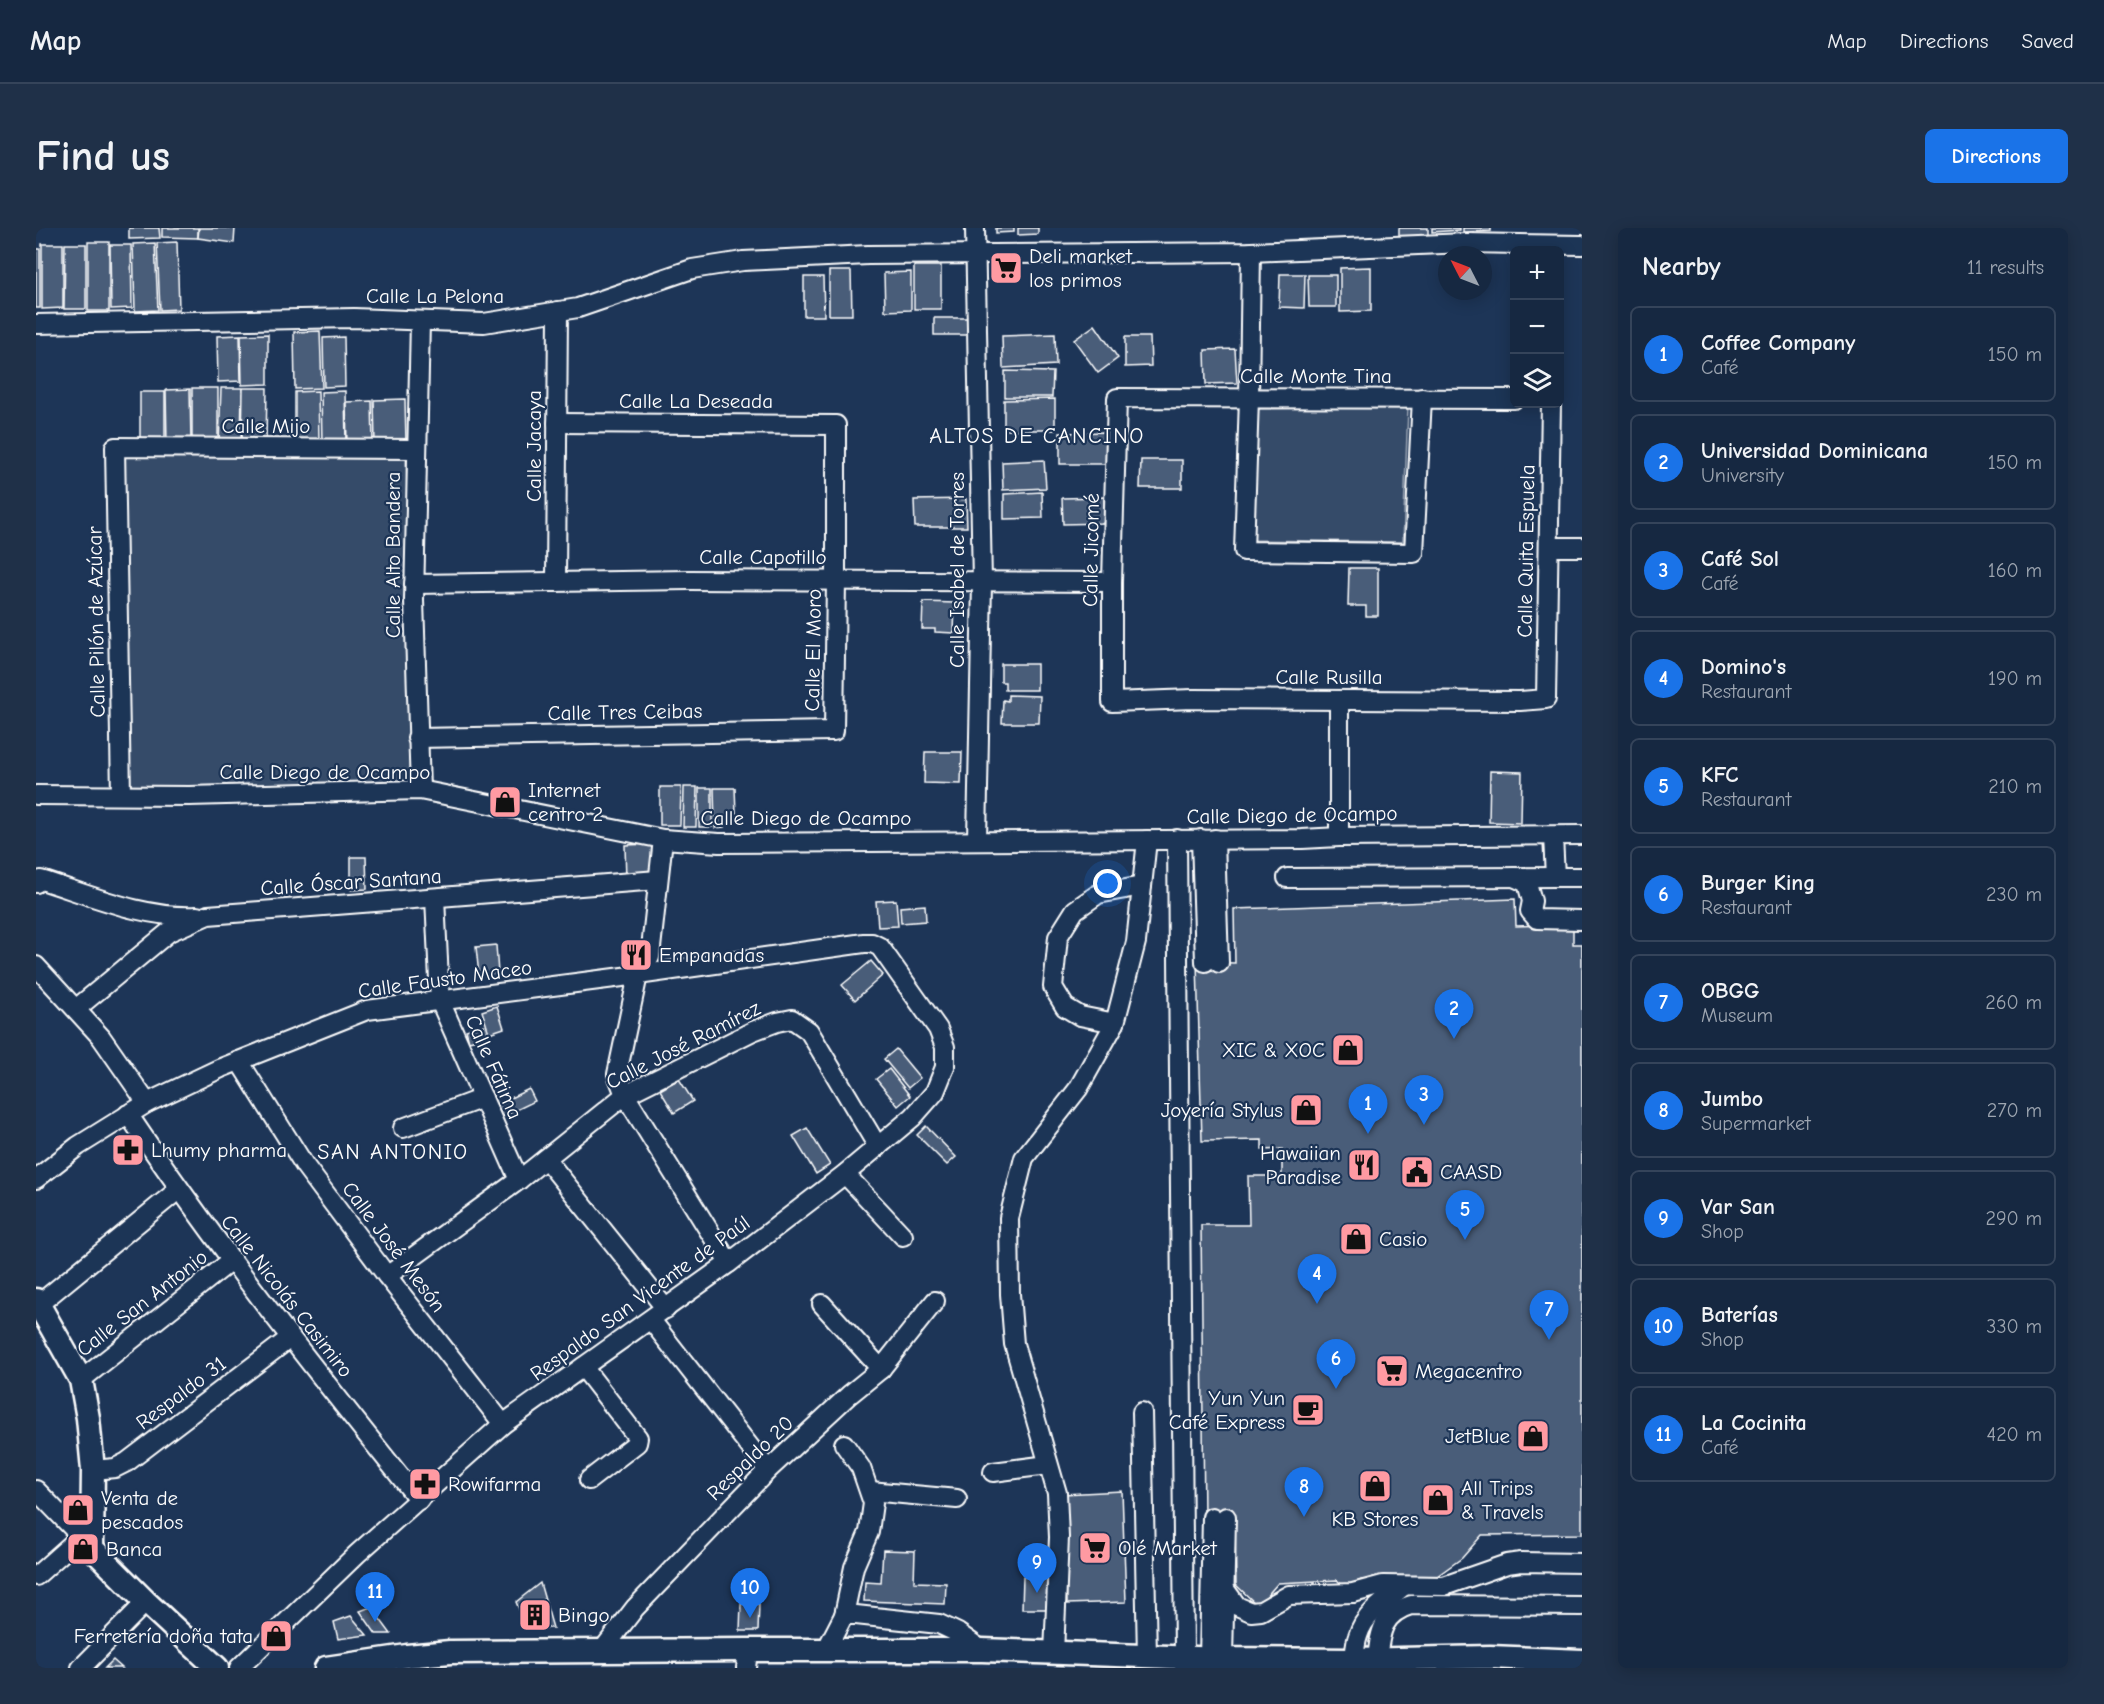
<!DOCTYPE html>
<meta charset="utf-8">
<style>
:root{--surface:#162841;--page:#1f3048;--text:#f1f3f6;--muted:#9ea6b1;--line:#35445a;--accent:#1a73e8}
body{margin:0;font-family:"Comic Neue",sans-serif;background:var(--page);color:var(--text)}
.controls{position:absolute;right:18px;top:18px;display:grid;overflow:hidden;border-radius:9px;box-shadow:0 3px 15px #0003}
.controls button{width:54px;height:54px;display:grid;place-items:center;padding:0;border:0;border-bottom:2px solid var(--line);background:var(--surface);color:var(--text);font:30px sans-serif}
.compass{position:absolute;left:1402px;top:18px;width:54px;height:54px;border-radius:50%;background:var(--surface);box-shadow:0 3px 15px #0003;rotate:312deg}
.you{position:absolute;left:1072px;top:656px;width:21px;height:21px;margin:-15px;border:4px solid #fff;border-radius:50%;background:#1a73e8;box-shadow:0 0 0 9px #1a73e833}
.badge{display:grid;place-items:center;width:39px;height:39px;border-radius:50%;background:var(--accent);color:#fff;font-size:20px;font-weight:700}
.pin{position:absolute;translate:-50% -50px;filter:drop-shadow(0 2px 3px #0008)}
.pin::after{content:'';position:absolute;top:32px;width:21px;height:18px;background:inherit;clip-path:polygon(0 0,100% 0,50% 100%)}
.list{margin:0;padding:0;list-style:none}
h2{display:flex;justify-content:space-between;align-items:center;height:78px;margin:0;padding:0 24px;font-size:26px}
h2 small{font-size:20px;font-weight:400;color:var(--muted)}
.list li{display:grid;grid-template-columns:39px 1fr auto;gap:18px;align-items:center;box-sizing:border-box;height:96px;margin:0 12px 12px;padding:0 12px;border:2px solid var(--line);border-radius:9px}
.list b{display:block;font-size:22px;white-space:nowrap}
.list p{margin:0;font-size:20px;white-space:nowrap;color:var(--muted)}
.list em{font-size:20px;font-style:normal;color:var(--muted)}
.icon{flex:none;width:33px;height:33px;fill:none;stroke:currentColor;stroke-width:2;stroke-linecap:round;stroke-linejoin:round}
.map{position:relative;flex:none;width:1546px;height:1440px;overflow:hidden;border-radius:9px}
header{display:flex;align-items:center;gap:36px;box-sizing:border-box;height:84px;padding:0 30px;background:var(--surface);border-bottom:2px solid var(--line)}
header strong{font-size:28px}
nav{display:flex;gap:33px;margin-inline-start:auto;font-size:21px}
.intro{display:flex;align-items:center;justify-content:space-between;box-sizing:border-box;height:144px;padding:0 36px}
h1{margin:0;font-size:42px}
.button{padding:15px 27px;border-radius:9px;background:var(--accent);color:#fff;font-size:21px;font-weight:700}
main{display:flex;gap:36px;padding:0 36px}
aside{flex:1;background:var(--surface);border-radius:9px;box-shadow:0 3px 15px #0003}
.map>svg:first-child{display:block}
.green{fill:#364b69;stroke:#9aa5b4;stroke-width:1.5}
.building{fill:#4a5d79;stroke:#fff;stroke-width:1.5}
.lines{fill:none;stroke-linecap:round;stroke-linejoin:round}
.minor-casing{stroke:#fff;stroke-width:22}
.major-casing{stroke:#fff;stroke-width:27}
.minor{stroke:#1d3557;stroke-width:18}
.major{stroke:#1d3557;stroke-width:22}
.labels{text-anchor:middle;stroke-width:4.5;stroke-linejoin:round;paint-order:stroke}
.poi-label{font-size:21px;fill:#fff;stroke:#1d3557;text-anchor:start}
.street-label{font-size:21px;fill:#fff;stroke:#1d3557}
.neighbourhood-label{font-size:22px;letter-spacing:1.5px;fill:#fff;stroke:#1d3557}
</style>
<header>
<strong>Map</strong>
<nav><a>Map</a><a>Directions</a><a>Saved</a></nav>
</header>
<div class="intro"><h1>Find us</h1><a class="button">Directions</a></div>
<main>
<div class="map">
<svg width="1546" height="1440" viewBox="0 0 1546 1440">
<rect width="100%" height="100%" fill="#1d3557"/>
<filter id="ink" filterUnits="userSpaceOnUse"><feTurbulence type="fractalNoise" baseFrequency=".0167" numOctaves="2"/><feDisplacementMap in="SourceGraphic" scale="12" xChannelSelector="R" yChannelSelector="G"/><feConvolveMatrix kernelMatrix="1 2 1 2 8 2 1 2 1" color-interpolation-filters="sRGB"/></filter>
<g filter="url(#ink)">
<g class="green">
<path d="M1372,178L1367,314L1215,312L1221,181Z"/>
<path d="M88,228L370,231L379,555L90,559Z"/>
</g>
<g class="building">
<path d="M93,0H123L124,10L93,11Z"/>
<path d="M126,0H162V10L126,9Z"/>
<path d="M163,0H199L198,15L162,10Z"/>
<path d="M960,0H978V4L960,5Z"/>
<path d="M982,0H1002V6L982,7Z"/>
<path d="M1363,0H1392V8L1363,9Z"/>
<path d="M1396,0H1424V2L1396,4Z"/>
<path d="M1427,0H1455V3L1427,4Z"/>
<rect x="52" y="14" width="21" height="69"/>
<path d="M141,14L143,81L124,82L121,15Z"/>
<path d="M119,15L122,82L99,83L97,16Z"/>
<path d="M6,16H27V80L6,81Z"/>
<path d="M29,16H50V81H28Z"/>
<path d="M74,17H95L96,80L75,81Z"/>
<rect x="0" y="21" width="4" height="59"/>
<rect x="878" y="38" width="27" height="43"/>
<path d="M1335,39V83L1304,84V40Z"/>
<path d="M793,43H815L816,87H793Z"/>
<path d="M875,44V82L849,83L848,45Z"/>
<path d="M1244,46H1269L1268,80L1243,79Z"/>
<path d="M1272,47H1300V79H1273Z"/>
<path d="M768,49H787L788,88H768Z"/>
<rect x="898" y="90" width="40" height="17"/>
<path d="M1059,97L1082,130L1062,145L1038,112Z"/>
<path d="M284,103L286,160L259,161L258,104Z"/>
<path d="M232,106V156L206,157L205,107Z"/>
<path d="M1019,106L1020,137L967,140L966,108Z"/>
<path d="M204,107L205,153L182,154L181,108Z"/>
<path d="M308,109L309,158L288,159L287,110Z"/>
<path d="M1089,109H1114L1115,138L1089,139Z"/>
<path d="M1199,121L1201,155L1170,156L1169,122Z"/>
<path d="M969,143L1017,144L1016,169H969Z"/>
<rect x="156" y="160" width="26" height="55"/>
<path d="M185,160H206L205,216H183Z"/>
<path d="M207,160H231L230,216H206Z"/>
<path d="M154,161L155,215L131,216L130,162Z"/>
<path d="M282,163L283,212H259V164Z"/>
<path d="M309,163L310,216L286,217L285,164Z"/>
<path d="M104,164H129V216L104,217Z"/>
<path d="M369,171L370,215L339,216L338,172Z"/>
<path d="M1019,171V202H968V172Z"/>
<path d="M336,173L337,216H311L310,174Z"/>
<path d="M1073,204V236H1024V205Z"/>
<path d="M1008,232L1010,260L967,262L966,234Z"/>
<path d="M1105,232H1146V260H1104Z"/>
<path d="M1006,264L1007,290L968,291V266Z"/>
<path d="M1068,269L1069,295L1027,296L1026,270Z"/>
<path d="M930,271L931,299H879L878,272Z"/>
<path d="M1313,340H1342V388H1330V378H1312Z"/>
<path d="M887,374L919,375L918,405L899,404V401H886Z"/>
<path d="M965,436H1001V462H969V454H965Z"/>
<path d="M972,467L1004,468L1003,495H966L967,472L972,473Z"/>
<path d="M889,524H926L925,556L888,555Z"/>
<path d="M1454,543L1486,544L1485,595L1453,594Z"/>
<path d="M624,559H645L644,597H624Z"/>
<path d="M648,559H661L660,599H647Z"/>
<rect x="663" y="560" width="13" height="39"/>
<path d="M678,560H699L700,585L693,586V595H687L688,599L679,600Z"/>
<path d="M617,616L618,651L590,652L589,617Z"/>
<path d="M315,629H330L331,661L315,662Z"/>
<path d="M1479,671L1480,698L1537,696V716H1546V1306L1446,1307L1426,1330L1394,1353L1325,1352L1314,1364L1301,1352L1242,1355L1222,1378L1200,1357L1199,1288L1168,1290L1165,997H1213L1212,948H1246V921L1226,922V912L1166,913L1161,734L1199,735L1198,681Z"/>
<path d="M860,672L862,698L842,699L840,673Z"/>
<path d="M889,677L890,693L865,695L864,679Z"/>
<path d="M460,717L462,745L443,747L440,719Z"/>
<path d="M835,733L847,747L819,772L806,757Z"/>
<path d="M461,778L468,800L453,805L446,783Z"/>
<path d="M448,797L451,808L433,813L430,802Z"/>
<path d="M860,821L884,850L872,860L848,831Z"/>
<path d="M853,841L874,868L862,878L840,851Z"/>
<path d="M643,851L657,873L638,885L624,862Z"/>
<path d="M493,861L499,873L466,889L460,877Z"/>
<path d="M890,898L920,929L911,937L881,907Z"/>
<path d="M771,900L794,937L780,946L757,908Z"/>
<path d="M1086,1263L1090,1374L1031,1376L1027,1266Z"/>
<path d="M847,1322L879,1323L878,1354L910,1355L909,1376L828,1373L829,1354L845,1355Z"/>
<path d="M987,1349H1016V1381H986Z"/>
<path d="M504,1355L517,1400H491L480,1374Z"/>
<path d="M705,1376H723L722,1403H704Z"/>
<path d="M335,1379L355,1406H340L324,1383Z"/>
<path d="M315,1388L331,1407L302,1411L298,1394Z"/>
<path d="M77,1432L86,1440H69Z"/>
</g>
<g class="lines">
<g class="minor-casing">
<g id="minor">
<path d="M939,0L946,354L941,612"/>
<path d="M1215,24L1213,170L1208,323L1378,325L1386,170"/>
<path d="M384,93L378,372L384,562"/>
<path d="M0,96L318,90L448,95L542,80L656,41L707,33L832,27L1215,24L1430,15L1546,17"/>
<path d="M1478,171L1081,170L1076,354V474L1157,471L1484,473L1510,471L1515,176"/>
<path d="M1514,319H1546"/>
<path d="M520,354L522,83"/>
<path d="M378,356L653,352L1076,354"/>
<path d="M1303,472V609"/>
<path d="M381,510L798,503L800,352V197L521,195"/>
<path d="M0,567L153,568L384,562L627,611L683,615L1266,611L1303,609L1546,607"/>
<path d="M85,567L79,219L380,221"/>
<path d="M1517,608L1519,649H1546"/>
<path d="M627,611L614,729L602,747L581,846L589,867L693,1035"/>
<path d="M1141,611L1148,1430"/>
<path d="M1165,611L1169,734"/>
<path d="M1179,611L1183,735"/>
<path d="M1478,649L1491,655L1496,673L1494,683L1501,691L1546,692"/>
<path d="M1251,650L1519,649"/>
<path d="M0,655L5,652C54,667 109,691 161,688"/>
<path d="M399,670L404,773L483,952"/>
<path d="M0,738L65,809L111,875"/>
<path d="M41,780L133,704L172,687L622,652"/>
<path d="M1079,795L1044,788L1029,779L1017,759L1022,709L1039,682L1062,666L1106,658"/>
<path d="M203,833L269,938L351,1048L467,1196"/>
<path d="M92,886C182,1020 282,1146 383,1272"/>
<path d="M367,900L447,870"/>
<path d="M510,931L630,1081"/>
<path d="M809,946L867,1008"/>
<path d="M0,951L42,918L111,875L185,840L331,782L602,747L828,715H836L844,719L902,801L909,819V839L899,864L877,889L809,946L693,1035L467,1196L321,1326L203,1440"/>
<path d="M351,1048L483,952L589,867L717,803L741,794L756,791L773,803L842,919"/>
<path d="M3,1076L142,962"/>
<path d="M786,1076L845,1141"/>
<path d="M615,1092L732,1242"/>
<path d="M547,1139L602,1210L601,1215L553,1252"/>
<path d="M45,1152L195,1033"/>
<path d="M1106,1184L1111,1428"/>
<path d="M57,1242L79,1240L91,1234L254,1110"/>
<path d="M957,1244L1012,1237"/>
<path d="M0,1262L56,1320"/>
<path d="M834,1263L921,1271"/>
<path d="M0,1348L45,1308"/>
<path d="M1188,1360L1201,1378L1215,1384L1225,1383L1253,1367L1317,1365L1347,1357L1408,1358L1471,1336L1485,1334L1546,1335"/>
<path d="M808,1387L818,1339L833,1304L837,1275L825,1240L808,1216"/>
<path d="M790,1422L808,1387H820L903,1396L922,1405L946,1422"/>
<path d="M565,1424L599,1380L732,1242L813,1167L845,1141L899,1073"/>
<path d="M1018,1425L1023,1309L1021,1265L978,1116L974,1066L973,990L988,930L1042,861L1079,795L1100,714L1111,612"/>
<path d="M1173,1431L1176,1289"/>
<path d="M1187,1431L1190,1289"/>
<path d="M1318,1432C1319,1425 1319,1416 1322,1408C1328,1386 1351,1371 1368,1358"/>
<path d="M1341,1432C1344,1406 1345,1386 1375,1377L1546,1378"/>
<path d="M45,1440L110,1374"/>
<path d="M710,1440L712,1422"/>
</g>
</g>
<g class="major-casing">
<g id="major">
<path d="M0,1072L45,1152L52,1190L57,1242L56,1320L110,1374L181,1440"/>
<path d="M290,1440L371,1428L414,1424L712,1422H946L1187,1431L1318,1432L1454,1429L1546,1433"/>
</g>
</g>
<use href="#minor" class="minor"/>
<use href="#major" class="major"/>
</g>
</g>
<defs>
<g id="supermarket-square" transform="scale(1.725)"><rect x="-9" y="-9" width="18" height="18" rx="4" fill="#ff9aa2" stroke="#1d3557"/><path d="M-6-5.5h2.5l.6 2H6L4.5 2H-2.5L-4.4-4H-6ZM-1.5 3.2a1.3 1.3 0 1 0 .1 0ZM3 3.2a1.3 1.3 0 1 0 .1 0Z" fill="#111"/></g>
<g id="shop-square" transform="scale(1.725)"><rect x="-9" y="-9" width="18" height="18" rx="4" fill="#ff9aa2" stroke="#1d3557"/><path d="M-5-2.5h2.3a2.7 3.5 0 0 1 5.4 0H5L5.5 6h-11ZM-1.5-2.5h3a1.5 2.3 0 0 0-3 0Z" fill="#111"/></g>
<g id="restaurant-square" transform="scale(1.725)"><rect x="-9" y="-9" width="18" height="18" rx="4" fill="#ff9aa2" stroke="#1d3557"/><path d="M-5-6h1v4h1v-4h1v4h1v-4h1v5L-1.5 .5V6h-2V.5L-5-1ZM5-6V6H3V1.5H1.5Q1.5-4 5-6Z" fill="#111"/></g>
<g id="pharmacy-square" transform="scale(1.725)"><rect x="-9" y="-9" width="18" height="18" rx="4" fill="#ff9aa2" stroke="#1d3557"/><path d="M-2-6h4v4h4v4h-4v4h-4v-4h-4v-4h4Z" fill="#111"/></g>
<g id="civic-square" transform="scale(1.725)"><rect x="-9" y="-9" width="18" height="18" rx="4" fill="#ff9aa2" stroke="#1d3557"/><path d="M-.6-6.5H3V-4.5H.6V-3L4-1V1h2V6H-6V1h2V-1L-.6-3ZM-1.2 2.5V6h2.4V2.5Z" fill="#111"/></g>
<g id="cafe-square" transform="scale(1.725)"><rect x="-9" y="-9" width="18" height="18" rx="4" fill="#ff9aa2" stroke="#1d3557"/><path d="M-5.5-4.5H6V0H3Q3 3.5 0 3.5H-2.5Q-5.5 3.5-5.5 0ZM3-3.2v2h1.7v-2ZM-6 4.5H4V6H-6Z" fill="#111"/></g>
<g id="building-square" transform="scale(1.725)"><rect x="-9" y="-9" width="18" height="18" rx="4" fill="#ff9aa2" stroke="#1d3557"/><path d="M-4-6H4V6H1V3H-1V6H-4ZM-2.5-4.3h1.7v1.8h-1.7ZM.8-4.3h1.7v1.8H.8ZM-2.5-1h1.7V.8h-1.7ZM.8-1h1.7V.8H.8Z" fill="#111"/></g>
</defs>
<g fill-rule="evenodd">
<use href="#supermarket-square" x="970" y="40"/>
<use href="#shop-square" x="469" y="574"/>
<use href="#restaurant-square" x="600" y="727"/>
<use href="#shop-square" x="1312" y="822"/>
<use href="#shop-square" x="1270" y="882"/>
<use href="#pharmacy-square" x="92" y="922"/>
<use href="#restaurant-square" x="1328" y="937"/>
<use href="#civic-square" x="1381" y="944"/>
<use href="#shop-square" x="1320" y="1011"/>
<use href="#supermarket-square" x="1356" y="1143"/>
<use href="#cafe-square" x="1272" y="1182"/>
<use href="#shop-square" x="1497" y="1208"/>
<use href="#pharmacy-square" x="389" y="1256"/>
<use href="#shop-square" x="1339" y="1258"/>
<use href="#shop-square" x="1402" y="1272"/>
<use href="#shop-square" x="42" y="1282"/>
<use href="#supermarket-square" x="1059" y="1320"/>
<use href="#shop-square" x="47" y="1321"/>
<use href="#building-square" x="499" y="1387"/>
<use href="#shop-square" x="240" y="1408"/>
</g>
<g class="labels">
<g class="poi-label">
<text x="993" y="35">Deli market<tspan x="993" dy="24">los primos</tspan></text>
<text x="492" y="569">Internet<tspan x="492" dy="24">centro 2</tspan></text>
<text x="623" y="734">Empanadas</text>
<text x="1289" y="829" text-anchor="end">XIC &amp; XOC</text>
<text x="1247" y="889" text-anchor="end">Joyería Stylus</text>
<text x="115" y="929">Lhumy pharma</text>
<text x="1305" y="932" text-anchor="end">Hawaiian<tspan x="1305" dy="24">Paradise</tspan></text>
<text x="1404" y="951">CAASD</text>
<text x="1343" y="1018">Casio</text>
<text x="1379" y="1150">Megacentro</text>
<text x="1249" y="1177" text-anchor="end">Yun Yun<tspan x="1249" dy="24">Café Express</tspan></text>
<text x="1474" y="1215" text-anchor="end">JetBlue</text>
<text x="412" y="1263">Rowifarma</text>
<text x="1425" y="1267">All Trips<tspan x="1425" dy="24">&amp; Travels</tspan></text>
<text x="65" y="1277">Venta de<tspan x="65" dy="24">pescados</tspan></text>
<text x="1339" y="1298" text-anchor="middle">KB Stores</text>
<text x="1082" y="1327">Olé Market</text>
<text x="70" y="1328">Banca</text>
<text x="522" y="1394">Bingo</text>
<text x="217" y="1415" text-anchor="end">Ferretería doña tata</text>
</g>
<g class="street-label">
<text x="399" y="75">Calle La Pelona</text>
<text x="1280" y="155">Calle Monte Tina</text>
<text x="660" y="180">Calle La Deseada</text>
<text x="230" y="205">Calle Mijo</text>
<text transform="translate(498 218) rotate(-90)" y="7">Calle Jacaya</text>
<text transform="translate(1055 322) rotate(-89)" y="7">Calle Jicomé</text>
<text transform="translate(1490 323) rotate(-89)" y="7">Calle Quita Espuela</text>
<text transform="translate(357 327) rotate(-90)" y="7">Calle Alto Bandera</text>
<text x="727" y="336">Calle Capotillo</text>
<text transform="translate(921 342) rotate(-90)" y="7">Calle Isabel de Torres</text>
<text transform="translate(60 394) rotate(-91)" y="7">Calle Pilón de Azúcar</text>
<text transform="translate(777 422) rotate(-89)" y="7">Calle El Moro</text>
<text x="1293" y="456">Calle Rusilla</text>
<text transform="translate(589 484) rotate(-1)" y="7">Calle Tres Ceibas</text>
<text x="289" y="551">Calle Diego de Ocampo</text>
<text transform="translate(1256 587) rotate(-1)" y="7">Calle Diego de Ocampo</text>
<text x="770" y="597">Calle Diego de Ocampo</text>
<text transform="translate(315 654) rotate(-4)" y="7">Calle Óscar Santana</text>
<text transform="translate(409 751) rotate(-8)" y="7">Calle Fausto Maceo</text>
<text transform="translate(647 817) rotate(-27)" y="7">Calle José Ramírez</text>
<text transform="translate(458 839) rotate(66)" y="7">Calle Fátima</text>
<text transform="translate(358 1019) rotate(53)" y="7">Calle José Mesón</text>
<text transform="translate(251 1068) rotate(52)" y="7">Calle Nicolás Casimiro</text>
<text transform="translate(604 1070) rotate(-36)" y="7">Respaldo San Vicente de Paúl</text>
<text transform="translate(106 1075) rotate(-38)" y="7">Calle San Antonio</text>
<text transform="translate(145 1165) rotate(-37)" y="7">Respaldo 31</text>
<text transform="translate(714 1230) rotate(-44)" y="7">Respaldo 20</text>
</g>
<g class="neighbourhood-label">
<text x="1001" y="215">ALTOS DE CANCINO</text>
<text x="357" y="931">SAN ANTONIO</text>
</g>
</g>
</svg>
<div class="controls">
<button>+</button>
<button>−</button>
<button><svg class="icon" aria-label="layers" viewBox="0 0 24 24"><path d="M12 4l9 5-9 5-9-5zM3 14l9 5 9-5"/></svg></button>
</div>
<svg class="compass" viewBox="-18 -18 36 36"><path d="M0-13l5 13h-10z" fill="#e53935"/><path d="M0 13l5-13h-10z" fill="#9ea6b1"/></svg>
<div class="you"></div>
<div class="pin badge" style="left:1332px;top:906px">1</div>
<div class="pin badge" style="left:1418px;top:811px">2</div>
<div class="pin badge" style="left:1388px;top:897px">3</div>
<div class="pin badge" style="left:1281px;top:1076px">4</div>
<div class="pin badge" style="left:1429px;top:1012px">5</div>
<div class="pin badge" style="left:1300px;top:1161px">6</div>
<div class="pin badge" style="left:1513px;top:1112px">7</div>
<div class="pin badge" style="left:1268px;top:1289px">8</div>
<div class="pin badge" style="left:1001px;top:1365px">9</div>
<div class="pin badge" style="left:714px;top:1390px">10</div>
<div class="pin badge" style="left:339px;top:1394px">11</div>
</div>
<aside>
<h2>Nearby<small>11 results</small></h2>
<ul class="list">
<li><span class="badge">1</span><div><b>Coffee Company</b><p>Café</p></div><em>150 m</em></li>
<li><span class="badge">2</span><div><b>Universidad Dominicana</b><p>University</p></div><em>150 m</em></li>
<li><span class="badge">3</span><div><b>Café Sol</b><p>Café</p></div><em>160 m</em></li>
<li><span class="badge">4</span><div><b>Domino's</b><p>Restaurant</p></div><em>190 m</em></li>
<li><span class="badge">5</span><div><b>KFC</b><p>Restaurant</p></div><em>210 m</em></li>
<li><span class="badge">6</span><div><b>Burger King</b><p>Restaurant</p></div><em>230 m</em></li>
<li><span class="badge">7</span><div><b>OBGG</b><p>Museum</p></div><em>260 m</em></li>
<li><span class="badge">8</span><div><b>Jumbo</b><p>Supermarket</p></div><em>270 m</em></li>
<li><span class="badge">9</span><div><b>Var San</b><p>Shop</p></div><em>290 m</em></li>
<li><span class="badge">10</span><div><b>Baterías</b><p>Shop</p></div><em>330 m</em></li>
<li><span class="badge">11</span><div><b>La Cocinita</b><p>Café</p></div><em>420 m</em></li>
</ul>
</aside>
</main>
